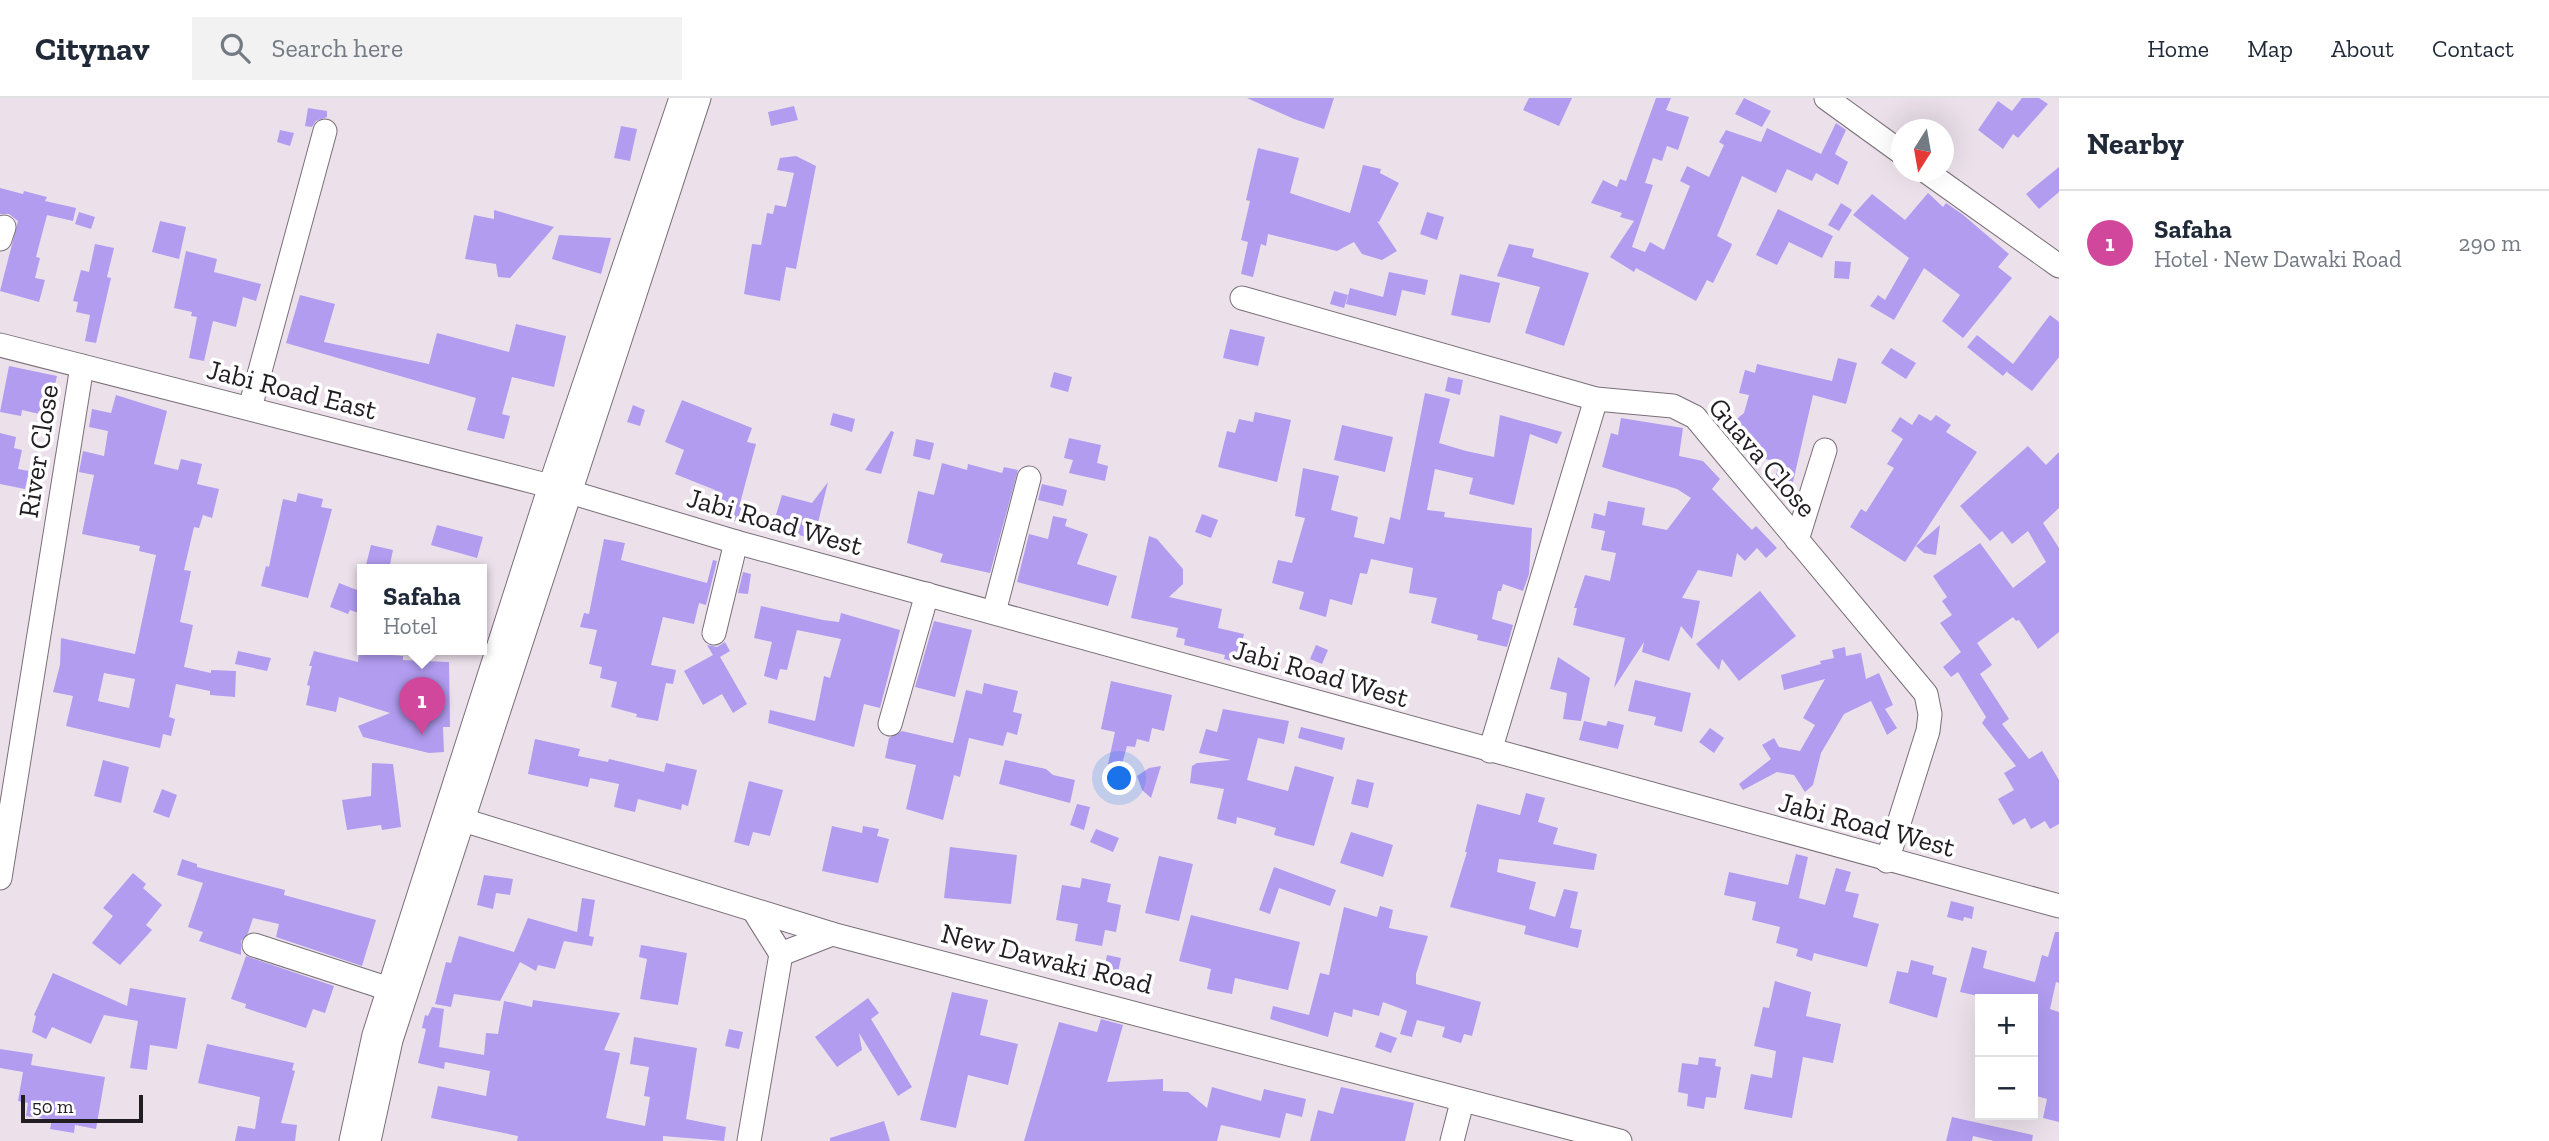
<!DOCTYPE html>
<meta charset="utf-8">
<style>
:root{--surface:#fff;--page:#f2f2f3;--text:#1f2937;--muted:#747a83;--line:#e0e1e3;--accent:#c5354d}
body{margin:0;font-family:"Zilla Slab",serif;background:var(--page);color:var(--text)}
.controls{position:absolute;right:21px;bottom:21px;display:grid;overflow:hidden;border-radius:0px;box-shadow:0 7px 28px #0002}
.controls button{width:63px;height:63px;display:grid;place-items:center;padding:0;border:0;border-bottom:2px solid var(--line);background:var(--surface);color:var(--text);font:35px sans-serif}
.compass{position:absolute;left:1891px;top:21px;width:63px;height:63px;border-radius:50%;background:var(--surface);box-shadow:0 7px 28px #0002;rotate:191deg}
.scale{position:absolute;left:21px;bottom:18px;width:122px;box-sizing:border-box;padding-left:7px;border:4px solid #211d21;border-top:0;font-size:19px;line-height:24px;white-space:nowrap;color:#211d21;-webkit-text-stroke:5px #fff;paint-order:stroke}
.you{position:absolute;left:1120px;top:681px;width:24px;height:24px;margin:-18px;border:5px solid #fff;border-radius:50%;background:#1a73e8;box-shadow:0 0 0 10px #1a73e833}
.badge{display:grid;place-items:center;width:46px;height:46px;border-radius:50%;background:var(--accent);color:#fff;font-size:23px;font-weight:700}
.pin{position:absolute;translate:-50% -58px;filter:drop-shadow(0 2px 4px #0008)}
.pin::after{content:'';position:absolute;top:37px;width:24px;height:21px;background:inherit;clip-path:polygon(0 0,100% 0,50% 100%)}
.popup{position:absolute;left:357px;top:466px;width:130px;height:91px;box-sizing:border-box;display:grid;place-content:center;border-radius:0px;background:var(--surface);filter:drop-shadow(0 2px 5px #0005);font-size:23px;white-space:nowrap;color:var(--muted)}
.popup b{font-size:26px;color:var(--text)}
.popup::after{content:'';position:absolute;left:50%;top:100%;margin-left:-14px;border:14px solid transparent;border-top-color:var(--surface)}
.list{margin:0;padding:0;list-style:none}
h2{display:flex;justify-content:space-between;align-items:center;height:91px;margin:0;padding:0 28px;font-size:30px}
h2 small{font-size:23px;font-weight:400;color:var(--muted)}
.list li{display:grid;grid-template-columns:46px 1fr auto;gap:21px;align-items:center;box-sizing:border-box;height:105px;padding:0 28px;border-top:2px solid var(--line)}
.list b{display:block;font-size:26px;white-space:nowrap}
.list p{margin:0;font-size:23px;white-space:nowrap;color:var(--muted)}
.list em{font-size:23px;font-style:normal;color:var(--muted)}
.icon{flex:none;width:38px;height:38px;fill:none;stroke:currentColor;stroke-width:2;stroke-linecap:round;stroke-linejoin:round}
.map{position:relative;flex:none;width:2059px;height:1043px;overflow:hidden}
header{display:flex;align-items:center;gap:42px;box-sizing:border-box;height:98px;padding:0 35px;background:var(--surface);border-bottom:2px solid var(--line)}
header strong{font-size:33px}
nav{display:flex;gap:38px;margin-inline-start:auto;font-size:24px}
.search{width:490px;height:63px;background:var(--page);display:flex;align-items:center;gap:18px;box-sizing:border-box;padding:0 24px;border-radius:0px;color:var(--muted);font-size:26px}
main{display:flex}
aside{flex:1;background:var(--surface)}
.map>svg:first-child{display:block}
.building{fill:#b19cf0;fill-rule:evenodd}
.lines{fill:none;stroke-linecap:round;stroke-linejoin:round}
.minor-casing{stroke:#796f78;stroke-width:25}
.minor{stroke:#fff;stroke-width:23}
.labels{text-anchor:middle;stroke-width:7;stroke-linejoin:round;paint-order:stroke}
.street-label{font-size:28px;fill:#211d21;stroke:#fff}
</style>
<header>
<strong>Citynav</strong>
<div class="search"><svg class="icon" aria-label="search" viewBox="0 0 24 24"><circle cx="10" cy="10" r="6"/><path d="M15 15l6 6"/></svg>Search here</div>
<nav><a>Home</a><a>Map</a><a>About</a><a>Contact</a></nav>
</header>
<main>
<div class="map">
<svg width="2059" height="1043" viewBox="0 0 2059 1043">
<rect width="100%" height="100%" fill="#ece1eb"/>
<g class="building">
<path d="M1247,0H1334L1324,31L1294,21Z"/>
<path d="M1529,0H1572L1559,28L1523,12Z"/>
<path d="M1656,0H1671L1666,12L1689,19L1678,52L1667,48L1662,63L1653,60L1645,85L1653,87L1632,149L1645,154L1650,144L1664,152L1690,88L1680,83L1687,68L1709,79L1724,47L1719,44L1726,32L1761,44L1767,30L1821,56L1836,25L1846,32L1835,56L1848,64L1838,87L1816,75L1812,83L1787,71L1776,95L1742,78L1717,138L1732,146L1731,149L1713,185L1707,182L1696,203L1636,170L1634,174L1610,159L1634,123L1620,119L1622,115L1591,105L1603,82L1617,89L1620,81L1626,83Z"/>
<path d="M1744,0L1771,13L1762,29L1735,16Z"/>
<path d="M2022,0H2039L2048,6L2018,40L2013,36L2003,51L1978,32L1998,3L2012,13Z"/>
<path d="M794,8L798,22L771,28L768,14Z"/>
<path d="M308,10L327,13V19L316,23L312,29L305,28Z"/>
<path d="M621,28L637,31L630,63L614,60Z"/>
<path d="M280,32L294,35L290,48L277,44Z"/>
<path d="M1258,50L1299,60L1290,95L1350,115L1363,67L1381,71L1380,75L1399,85L1379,124L1377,123L1397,153L1382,162L1362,156L1354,144L1337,153L1268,136L1266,148L1261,146L1253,179L1241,176L1248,144L1241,142L1250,103L1246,102Z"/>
<path d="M796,58L816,68L796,171L786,169L780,203L744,196L752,146L761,147L767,115L773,116L775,107L786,109L794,75L777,72L780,60Z"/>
<path d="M2059,69V94L2039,111L2026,96Z"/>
<path d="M0,90L23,96L24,93L47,99L45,103L76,110L73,123L47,117L36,159L40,160L35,180L45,182L39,204L0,193L18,123L9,116H0Z"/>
<path d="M1928,95L1943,109L1946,105L1962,116L2009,156L1998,169L2012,180L1963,240L1942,223L1960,197L1924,170L1894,222L1870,208L1878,197L1885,202L1909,160L1853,117L1872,96L1905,122Z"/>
<path d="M1841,105L1852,112L1839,133L1828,127Z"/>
<path d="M1778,111L1833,138L1822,160L1789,144L1777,167L1756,157Z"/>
<path d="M494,112L554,129L510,180L498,179L496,166L465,161L474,117L494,121Z"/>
<path d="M79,114L95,119L91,131L75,126Z"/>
<path d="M1427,114L1444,119L1437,142L1420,136Z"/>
<path d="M160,123L186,129L179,161L152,154Z"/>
<path d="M559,137L611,140L601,176L552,161Z"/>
<path d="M95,146L114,150L107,179L111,180L96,245L85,243L90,217L76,214L78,204L73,203L81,172L89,174Z"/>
<path d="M1509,146L1534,151L1532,159L1589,175L1564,248L1525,235L1540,189L1497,178Z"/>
<path d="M186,153L217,161L214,174L261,186L256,203L243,199L236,229L213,223L204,263L189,260L197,219L191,218L192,214L174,210Z"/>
<path d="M1835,163L1851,164L1849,181L1834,180Z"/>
<path d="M1389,174L1428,182L1425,197L1402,192L1396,218L1346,206L1350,190L1383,199Z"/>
<path d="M1460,176L1500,185L1490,225L1451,217Z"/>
<path d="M1334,193L1348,197L1344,210L1330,206Z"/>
<path d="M300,197L335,206L324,244L429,266L437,235L509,254L516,226L566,238L554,289L512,279L502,316L510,318L504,341L467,332L476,300L286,245Z"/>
<path d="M2050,217L2059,224V259L2032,293L2007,274L2008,272L2003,278L1967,249L1977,237L2013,266Z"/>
<path d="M1230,231L1265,239L1258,268L1223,260Z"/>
<path d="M1891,250L1916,265L1906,281L1881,265Z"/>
<path d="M1838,260L1857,265L1846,306L1813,297L1793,384L1775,380L1779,365L1755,358L1729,327L1744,315L1749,297L1739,295L1745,272L1755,275L1757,266L1832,283Z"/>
<path d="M9,268L57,278L48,318L22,312L21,318L0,314Z"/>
<path d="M1054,274L1072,279L1068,294L1050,289Z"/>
<path d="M1448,279L1463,282L1460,297L1445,293Z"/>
<path d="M1425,295L1450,301L1439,345L1466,353L1494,359L1500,317L1562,334L1557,346L1530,336L1514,407L1469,396L1473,380L1435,371L1427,412L1445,414L1444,419L1532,430L1529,476L1523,493L1503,486L1501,493H1498L1492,521L1513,527L1507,549L1477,542L1478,537L1431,525L1437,500L1409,495L1413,470L1371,461L1367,476L1360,475L1352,507L1330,501L1326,519L1299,511L1304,494L1272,485L1278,462L1292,465L1305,420L1295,418L1303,370L1339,378L1331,412L1358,419L1354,439L1384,446L1390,419L1400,422Z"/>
<path d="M116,297L167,313L154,366L178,372L181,361L202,366L197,386L219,391L212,420L203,417L199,430L194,429L184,472L191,473L180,524L193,527L184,569L211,575V572L236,573L235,599L210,597V593L176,586L169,619L175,621L171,638L163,636L160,650L66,628L73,598L53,594L60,567L61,540L135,556L156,457L139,453L140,448L82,436L94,377L79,374L83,353L104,358L108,333L89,329L92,311L111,315ZM104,575L135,581L129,610L98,603Z"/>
<path d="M682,302L752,330L747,344L756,346L739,409H742L739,424L706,416L715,392L675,376L684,352L665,344Z"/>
<path d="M633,307L645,312L640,328L627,324Z"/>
<path d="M1255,314L1291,322L1277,384L1218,369L1227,333L1235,335L1239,321L1253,324Z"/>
<path d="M833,315L855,321L852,334L830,327Z"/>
<path d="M1919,316L1931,323L1936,317L1951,327L1946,334L1977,354L1905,464L1850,429L1861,411L1866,414L1894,370L1887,366L1903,341L1891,333L1900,319L1912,327Z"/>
<path d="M1621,320L1683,330L1679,358L1703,363L1720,381L1712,391L1752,432L1756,428L1777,450L1766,460L1757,450L1745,463L1737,455L1732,479L1698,472L1682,500L1700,503L1692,541L1681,528L1669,563L1642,554L1644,544L1614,590L1625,540L1573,527L1577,510H1574L1585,477L1610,483L1616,455L1601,452L1605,433L1591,430L1594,415L1605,418L1608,403L1645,410L1642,427L1667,432L1691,400L1677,391L1602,369L1611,335L1618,337Z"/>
<path d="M1342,327L1393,339L1385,374L1334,362Z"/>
<path d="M891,333L894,334L881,376L865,372Z"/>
<path d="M0,335L16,339L14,350L22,352L18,371L29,373L25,391L0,386Z"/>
<path d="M1069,340L1101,347L1097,365L1108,368L1105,383L1069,375L1073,362L1064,360Z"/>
<path d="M916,341L934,345L930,362L913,358Z"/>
<path d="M2028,348L2046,367L2059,354V410L2043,425L2059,450V534L2038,551L2019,522L2016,523L2013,519L1977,545L1992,567L1980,576L2009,621L2002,626L2029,661L2042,653L2059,682V726L2050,731L2045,723L2031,731L2025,720L2013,727L1998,701L2014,692L2004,675L2016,668L1982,625L1986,619L1958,574L1951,579L1943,569L1961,554L1940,525L1952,517L1942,503L1947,499L1933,478L1980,445L2013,490L2046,464L2028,433L2012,446L2002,433L1990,443L1960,408Z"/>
<path d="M942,365L967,372L968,366L1002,375L1004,369L1018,372L990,475L940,464L943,456L907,445L918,393L934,397Z"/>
<path d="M828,384L814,441L772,430L782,397L812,405Z"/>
<path d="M1042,386L1067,392L1063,408L1038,402Z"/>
<path d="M298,395L323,401L321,409L332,411L308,500L261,488L266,468L269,469L283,401L296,404Z"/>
<path d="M1202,416L1218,422L1211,440L1195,434Z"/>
<path d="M1053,418L1067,421L1065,428L1088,436L1077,466L1117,478L1108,508L1017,484L1029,436L1048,441Z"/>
<path d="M437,427L483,439L477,460L431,447Z"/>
<path d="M1940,427L1936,457L1924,455L1916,448Z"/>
<path d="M1149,438L1157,441L1183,471V486L1169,499L1222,511L1218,530L1244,536L1237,564L1224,561L1225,557L1184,547L1185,541L1176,539L1178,530L1131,520Z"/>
<path d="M604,441L625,445L621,462L707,485L713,462L717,463L706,507L699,505L694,526L663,519L651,567L676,572L673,586L666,585L658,623L636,619L637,616L611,609L617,584L600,580L602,569L589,566L597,532L580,529L584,515L589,516Z"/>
<path d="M371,447L393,452L389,471H365Z"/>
<path d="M743,474L751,476L748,496L738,495Z"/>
<path d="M339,485L362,494V516L350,512L348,516L330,509Z"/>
<path d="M1760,493L1796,538L1739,583L1722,561L1719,572L1696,546Z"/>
<path d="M761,508L823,522L839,524L841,515L900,532L880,610L864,606L854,649L768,625L770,612L815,623L824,578L830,580L841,541L797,532L787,572L780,571L777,582L764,578L772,544L754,540Z"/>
<path d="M934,523L972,532L955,599L915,589Z"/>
<path d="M725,544L730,553L720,559L747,606L733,615L722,596L703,607L684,573L713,557L707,547L717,549Z"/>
<path d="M1316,547L1328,552L1322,566L1310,561Z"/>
<path d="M1845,549L1846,558L1861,555L1866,581L1879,575L1893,607L1885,611L1897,630L1887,637L1871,603L1844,616L1821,655L1813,687L1805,694L1794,677L1777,674L1743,692L1739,686L1771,661L1762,647L1774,640L1779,649L1800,653L1815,627L1803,620L1825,581L1784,592L1781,577L1821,566L1820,563L1834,560L1832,552Z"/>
<path d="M238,553L271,560L267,573L235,566Z"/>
<path d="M314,553L358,564L359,554L403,558V562L449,564L450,629H443L444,654L429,655L363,639L358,628L390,615L339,599L336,614L306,607L310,588L307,587L312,568H309Z"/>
<path d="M1558,559L1590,580L1581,623L1563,621L1567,595L1550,591Z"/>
<path d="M1635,582L1691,595L1682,634L1654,627L1656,619L1628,613Z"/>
<path d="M1111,583L1172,597L1164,633L1152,630L1149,644L1137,641L1135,649L1127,648L1121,670L1108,666L1115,634L1101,631Z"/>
<path d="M984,585L1018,593L1013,614L1022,616L1017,637L1007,634L1003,648L969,640L960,679L954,677L943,722L906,711L916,667L885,660L889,640L902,633L953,645L966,592L982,596Z"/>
<path d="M1223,611L1289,623L1284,646L1258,640L1247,682L1288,693L1295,668L1334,679L1314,748L1274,737L1276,730L1237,719L1236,726L1217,721L1224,691L1190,685L1192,668L1197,665L1231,662L1199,655L1206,631L1217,634Z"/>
<path d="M1584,623L1606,628L1608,623L1624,627L1618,651L1579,642Z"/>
<path d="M1301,629L1345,640L1342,652L1298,640Z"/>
<path d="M1710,630L1724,640L1714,655L1699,644Z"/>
<path d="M535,641L580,651L578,658L608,664L609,661L664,674L666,665L697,672L688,708L682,706L681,712L638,701L635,714L614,709L619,686L590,680L588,689L528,676Z"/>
<path d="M103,662L129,669L121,705L94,698Z"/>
<path d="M1005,662L1046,671L1053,677L1075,682L1070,705L999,686Z"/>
<path d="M372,665L393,666L401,729L382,732L381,727L347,732L342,702L371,698Z"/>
<path d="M1161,668L1151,700L1142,692L1137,678L1149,670Z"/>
<path d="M1357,681L1374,685L1368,710L1351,706Z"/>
<path d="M749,683L783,692L770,738L753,734L749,748L734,744Z"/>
<path d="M162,691L177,697L169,720L153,714Z"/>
<path d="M1526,695L1545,700L1538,724L1558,730L1553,746L1597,756L1594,772L1499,761L1497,774L1536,784L1529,811L1555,819L1564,791L1578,794L1570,830L1582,832L1578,850L1524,836L1526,828L1450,809L1467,754H1465L1477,706L1520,717Z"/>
<path d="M1077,706L1090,709L1084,732L1070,727Z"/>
<path d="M832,728L862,735L863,728L879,731L877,738L889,741L878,785L822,773Z"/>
<path d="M1096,731L1119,740L1113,754L1090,744Z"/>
<path d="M1351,734L1393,747L1383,779L1340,765Z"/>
<path d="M950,749L1017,757L1011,806L944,800Z"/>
<path d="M1796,756L1808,759L1799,800L1825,807L1836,770L1851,774L1845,793L1859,796L1853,819L1879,826L1867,869L1814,855L1812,863L1796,858L1798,851L1776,845L1780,829L1752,822L1756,804L1724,797L1729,774L1788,787Z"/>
<path d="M1159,758L1193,766L1179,823L1145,815Z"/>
<path d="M182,761L197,766V769L285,792L284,797L376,822L362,868L276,839L279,826L253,820L248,835L241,843V857L199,843L203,834L188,829L203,785L177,777Z"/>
<path d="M1274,769L1336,792L1330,808L1279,790L1270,816L1259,812Z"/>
<path d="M133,775L146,786L143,790L162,807L146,827L152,832L120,867L92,845L113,818L103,810Z"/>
<path d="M484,777L513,781L510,797L496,795L493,811L477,807Z"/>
<path d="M1082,780L1111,786L1107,804L1121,807L1116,834L1105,832L1102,848L1075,843L1078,826L1056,822L1062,787L1080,790Z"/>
<path d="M582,800L595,802L589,838L594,839L592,848L564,843L555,871L538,867L536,873L520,864L500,903L454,896L451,909L435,906L446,864L451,865L459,838L514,854L528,820L577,834Z"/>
<path d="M1951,803L1974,809L1972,821L1964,819L1963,823L1947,819Z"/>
<path d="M1380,808L1393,812L1389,830L1428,838L1416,876V886L1481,904L1472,938L1464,936L1461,945L1442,939L1445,929L1417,922L1412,939L1400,936L1407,913L1383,904L1379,918L1353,911L1352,919L1334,914L1328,939L1270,921L1273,908L1309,917L1320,875L1329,877L1344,809L1377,819Z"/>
<path d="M1191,817L1300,844L1288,892L1235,880L1232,896L1207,891L1211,871L1179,863Z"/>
<path d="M2055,834H2059V885L2056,884L2050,911L2059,914V1024L2043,1020L2047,1001L2033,997V901H1992L1960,894L1972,849L1987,853L1983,870L2035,884L2042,857L2048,859Z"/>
<path d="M641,847L687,855L678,907L640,901L647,861L639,859Z"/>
<path d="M1107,857L1121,860L1117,879L1103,876Z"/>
<path d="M246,858L334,888L325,915L313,911L306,930L245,910L246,906L231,901Z"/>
<path d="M1911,862L1934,868L1932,876L1947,880L1937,920L1889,905L1897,873L1908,875Z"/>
<path d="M53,875L127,908L130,890L186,900L177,951L150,947L147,972L130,970L138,923L104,917L91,946L52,929L46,941L32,934L36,918L34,917Z"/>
<path d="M1775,883L1811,894L1806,918L1841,926L1833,965L1803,959L1792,1020L1744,1011L1751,976L1772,980L1776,953L1754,948L1763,909L1769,910Z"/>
<path d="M952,894L988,902L980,937L1018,946L1008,987L968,977L956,1030L920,1022Z"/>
<path d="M868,900L879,915L871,921L912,989L898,998L859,935L862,952L837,969L815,939Z"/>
<path d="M533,902L620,915L604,952L620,955L606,1020L645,1028L650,999L644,998L649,969L630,966L634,939L697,950L686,1021L726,1029L724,1043L663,1038V1043H517L518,1038L431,1020L438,988L486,998L490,973L445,964L444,971L418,965L426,931L422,930L425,917L428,918L432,909L444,911L439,949L484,957L486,935L498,936L504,903L532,909Z"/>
<path d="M1101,921L1123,927L1107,984L1163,981V993L1188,994L1207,1010L1212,989L1261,1003L1264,991L1306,1001L1302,1019L1286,1015L1280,1040L1221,1027L1217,1043H1024L1059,924L1097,934Z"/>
<path d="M729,931L743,934L739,951L725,948Z"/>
<path d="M1380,934L1397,940L1391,955L1375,949Z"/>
<path d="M207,946L294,965L292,972L295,973L281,1025L297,1027L295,1043H235L238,1028L255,1031L260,999L198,985Z"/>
<path d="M0,951L33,956L31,967L105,979L96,1031L75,1027L74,1035L50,1031L52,1022L26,1018L28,1005L18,1003L23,974L0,970Z"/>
<path d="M1699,959L1716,961L1715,968L1721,969L1716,1000L1706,999L1704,1011L1687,1008L1688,996L1678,994L1682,965L1698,967Z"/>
<path d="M1341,989L1414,1005L1405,1043H1310L1318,1012L1333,1016Z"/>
<path d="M1952,1019L2033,1037L2032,1043H1994L1973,1038L1972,1043H1946Z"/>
<path d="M884,1023L890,1043H830V1040Z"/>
</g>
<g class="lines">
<g class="minor-casing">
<g id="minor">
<path d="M1826,0L1902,55"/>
<path d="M1927,74L2059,168"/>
<path d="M0,141L4,129"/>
<path d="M1242,200L1596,301L1673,308L1695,319L1926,596L1930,616L1928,633L1887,763"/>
<path d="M0,247L550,388L736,444L2059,808"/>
<path d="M250,310L325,33"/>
<path d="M1797,442L1825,352"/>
<path d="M994,514L1029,380"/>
<path d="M714,535L736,444"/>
<path d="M890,626L927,496"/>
<path d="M1490,653L1596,301"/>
<path d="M463,722L832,836L1620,1043"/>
<path d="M0,780L82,268"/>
<path d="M754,813L781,856"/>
<path d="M254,847L389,891"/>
<path d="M351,1043L374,937L550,388L681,0"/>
<path d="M369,1043L391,942L699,0"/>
<path d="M749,1043L781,856L832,836"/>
<path d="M1452,1043L1462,1004"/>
</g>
</g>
<use href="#minor" class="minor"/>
</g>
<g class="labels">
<g class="street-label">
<text transform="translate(292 291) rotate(14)" y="10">Jabi Road East</text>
<text transform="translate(38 353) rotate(-81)" y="10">River Close</text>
<text transform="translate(1763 359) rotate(49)" y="10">Guava Close</text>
<text transform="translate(775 423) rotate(16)" y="10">Jabi Road West</text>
<text transform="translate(1321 575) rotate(16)" y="10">Jabi Road West</text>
<text transform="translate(1867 726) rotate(15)" y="10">Jabi Road West</text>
<text transform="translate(1047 860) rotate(14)" y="10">New Dawaki Road</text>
</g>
</g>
</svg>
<div class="controls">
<button>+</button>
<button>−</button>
</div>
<svg class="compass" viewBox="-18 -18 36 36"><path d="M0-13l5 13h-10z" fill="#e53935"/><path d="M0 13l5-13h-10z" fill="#747a83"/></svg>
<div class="scale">50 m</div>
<div class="you"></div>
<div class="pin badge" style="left:422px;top:637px;background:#d1479c">1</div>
<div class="popup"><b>Safaha</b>Hotel</div>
</div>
<aside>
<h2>Nearby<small></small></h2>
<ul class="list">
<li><span class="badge" style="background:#d1479c">1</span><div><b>Safaha</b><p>Hotel · New Dawaki Road</p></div><em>290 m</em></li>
</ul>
</aside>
</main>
